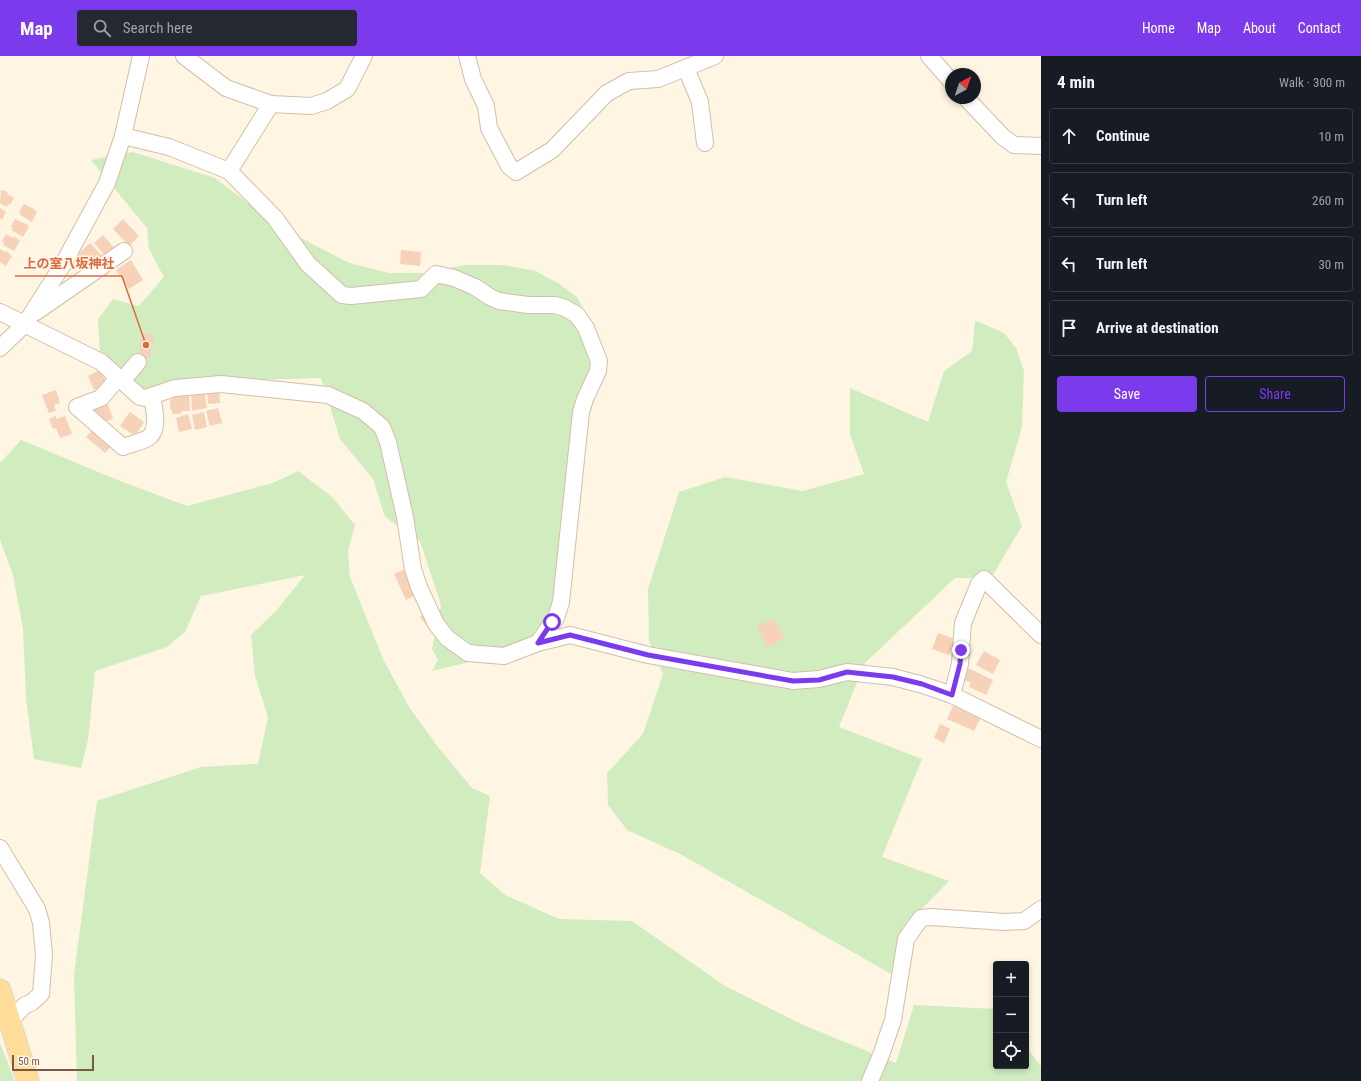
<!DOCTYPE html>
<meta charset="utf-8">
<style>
:root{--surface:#171b24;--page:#242831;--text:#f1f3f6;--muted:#9ea1a6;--line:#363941;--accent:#7c3aed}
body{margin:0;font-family:"Roboto Condensed","Noto Sans JP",sans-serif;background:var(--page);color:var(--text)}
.controls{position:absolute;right:12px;bottom:12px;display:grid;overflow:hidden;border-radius:4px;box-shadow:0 2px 6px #0003}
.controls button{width:36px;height:36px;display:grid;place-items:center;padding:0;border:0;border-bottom:1px solid var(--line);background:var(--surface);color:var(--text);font:20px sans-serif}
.compass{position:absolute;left:945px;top:12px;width:36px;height:36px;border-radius:50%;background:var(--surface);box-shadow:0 2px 6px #0003;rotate:40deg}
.scale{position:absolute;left:12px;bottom:10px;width:82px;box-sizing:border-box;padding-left:4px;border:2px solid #795a47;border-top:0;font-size:11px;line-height:14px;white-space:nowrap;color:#795a47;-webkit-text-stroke:3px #fff8eb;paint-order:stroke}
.stop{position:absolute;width:12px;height:12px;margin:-9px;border:3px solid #7c3aed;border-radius:50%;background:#fff}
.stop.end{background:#7c3aed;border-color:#fff;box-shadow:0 1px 4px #0008}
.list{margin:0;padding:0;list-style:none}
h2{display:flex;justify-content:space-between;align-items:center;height:52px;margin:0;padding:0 16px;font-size:17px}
h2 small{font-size:13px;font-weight:400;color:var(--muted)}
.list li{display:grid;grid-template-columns:26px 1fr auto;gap:12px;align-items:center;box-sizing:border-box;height:56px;margin:0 8px 8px;padding:0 8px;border:1px solid var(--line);border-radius:4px}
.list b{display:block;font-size:15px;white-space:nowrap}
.list em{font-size:13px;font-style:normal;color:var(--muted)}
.actions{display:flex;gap:8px;padding:12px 16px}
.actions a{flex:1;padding:9px 0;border:1px solid var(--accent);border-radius:4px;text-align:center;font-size:14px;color:var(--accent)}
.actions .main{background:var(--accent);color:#fff}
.icon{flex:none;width:22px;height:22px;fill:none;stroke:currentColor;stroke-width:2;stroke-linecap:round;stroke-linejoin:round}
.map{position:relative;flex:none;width:1041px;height:1025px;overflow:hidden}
header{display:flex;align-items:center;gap:24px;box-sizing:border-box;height:56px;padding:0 20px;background:var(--accent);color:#fff}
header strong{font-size:19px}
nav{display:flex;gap:22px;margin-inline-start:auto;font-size:14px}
.search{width:280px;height:36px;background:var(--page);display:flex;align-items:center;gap:10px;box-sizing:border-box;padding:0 14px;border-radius:4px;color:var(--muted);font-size:15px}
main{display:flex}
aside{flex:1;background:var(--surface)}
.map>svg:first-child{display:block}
.green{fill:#d1edc0}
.building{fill:#f6d3b8}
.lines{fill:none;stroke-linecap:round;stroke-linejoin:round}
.minor-casing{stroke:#d3beab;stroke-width:18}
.major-casing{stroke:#dfd7d3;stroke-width:23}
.minor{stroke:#fff;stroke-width:16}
.major{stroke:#fd9;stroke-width:21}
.route{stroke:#7c3aed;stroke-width:5}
.leader{fill:none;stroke:#e06a3f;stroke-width:1.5}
.callout-dot{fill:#e06a3f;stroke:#fff8eb;stroke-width:1.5}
.callout-label{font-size:13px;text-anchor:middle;font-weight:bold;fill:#e06a3f;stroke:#fff8eb;stroke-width:3;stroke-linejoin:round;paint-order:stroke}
</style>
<header>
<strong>Map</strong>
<div class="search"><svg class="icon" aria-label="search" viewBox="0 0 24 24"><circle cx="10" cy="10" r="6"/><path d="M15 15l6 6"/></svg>Search here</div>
<nav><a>Home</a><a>Map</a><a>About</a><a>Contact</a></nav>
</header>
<main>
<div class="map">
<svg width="1041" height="1025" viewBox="0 0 1041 1025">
<rect width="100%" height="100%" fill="#fef5e3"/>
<g class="green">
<path d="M133,96L215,122L278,170L349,207L389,217H425L465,209H503L535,215L558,227L577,241L592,269L595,298L556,548L550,565L519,594L432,615L438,604L432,593L441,549L420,485L385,461L373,423L340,383L321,322L250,324L144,336L100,299L98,263L113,243L139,250L164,221L149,193L147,172L91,104Z"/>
<path d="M975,265L984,268L1004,277L1016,292L1024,315L1022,371L1006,426L1022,470L991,522H955L865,607L839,671L922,703L882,801L949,825L904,871L891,918L682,799L627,774L608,749L607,717L643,678L663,618L649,585L648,533L679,436L725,421L803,435L864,418L850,378V332L928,366L944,315L972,295Z"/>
<path d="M21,384L115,423L187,450L273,427L298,415L332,441L355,469L348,495L350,521L384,605L409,651L438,691L472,732L490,740L480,817L505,839L559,863L632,865L725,930L801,968L896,1007L914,949L996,953V1010H1026V991L1041,1010V1025H77L74,919L97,745L201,711L258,708L268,661L255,620L251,579L276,555L305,519L201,540L185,576L167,591L95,615L88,684L81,712L34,703L26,642L23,573L13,519L0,484V407Z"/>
<path d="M0,987L15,1025H0Z"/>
</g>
<g class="building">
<path d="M1,134L8,136L7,138L14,142L10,149L8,148L7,151L0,147Z"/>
<path d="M24,148L36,154L35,155L37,156L32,166L20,159L21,157L19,156Z"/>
<path d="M0,152L6,156L2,164L0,162Z"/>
<path d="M15,163L28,169L27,170L29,171L23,181L11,174L13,172L11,171Z"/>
<path d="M123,163L139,180L129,190L113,173Z"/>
<path d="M6,178L13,182L14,180L20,185L14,195L3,189L4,186L2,185Z"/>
<path d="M103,179L117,195L108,203L94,187Z"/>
<path d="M90,187L105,203L91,215L77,199Z"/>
<path d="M0,193L5,196L6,195L12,200L6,210L0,206Z"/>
<path d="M401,194L421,196L420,210L400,208Z"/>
<path d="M131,204L143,224L129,233L116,214Z"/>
<path d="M142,277L154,279L150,302L138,300Z"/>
<path d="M100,314L107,329L94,334L88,320Z"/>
<path d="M219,332L220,347L208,348L207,333Z"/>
<path d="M191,333H204L207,352L192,355Z"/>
<path d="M56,334L60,347L54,349L56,355L49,357L42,339Z"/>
<path d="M189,337L190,355H182L180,358H173L170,352V345L176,338Z"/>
<path d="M107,346L113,363L99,368L89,352Z"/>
<path d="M218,352L222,367L210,370L206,355Z"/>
<path d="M130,356L144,366L135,380L120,370Z"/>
<path d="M204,356L207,371L195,374L192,359Z"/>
<path d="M188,358L192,373L179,376L176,362Z"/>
<path d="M56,360V363L65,360L72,378L60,382L56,372L53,373L49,363Z"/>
<path d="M95,371L114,387L105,397L86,381Z"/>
<path d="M407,512L416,539L406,544L394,518Z"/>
<path d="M424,557L431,565L426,569L420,561Z"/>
<path d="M774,562L785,582L767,591L757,571Z"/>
<path d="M938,577L958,584L955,593L952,592L949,599L932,593Z"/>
<path d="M984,595L1000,604L993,618L976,609Z"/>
<path d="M968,612L993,624L986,639L969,631L971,627L962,623Z"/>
<path d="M954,648L981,661L974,675L947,663Z"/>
<path d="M940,668L950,673L944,687L934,682Z"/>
</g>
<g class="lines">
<g class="minor-casing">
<g id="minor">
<path d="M184,0L226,32L271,48L311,50L327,45L347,33L364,0"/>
<path d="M467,0L473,23L486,50L489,72L509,110L516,116L552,94L607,37L629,25L658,23L715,0"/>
<path d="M929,0L951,25"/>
<path d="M686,12L700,46L705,87"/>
<path d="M966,42L1003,81L1014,89L1041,90"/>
<path d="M271,48L229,115L275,162L308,208L342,239L351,240L421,233L436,218L454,222L475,231L490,241L499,245L528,249H555L565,252L577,259L586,272L599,305L598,315L585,343L581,356L561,546L556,562L538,587"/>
<path d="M123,80L169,91L229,115"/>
<path d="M0,256L101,306L140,341L145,342L175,332L221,328L328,339L363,355L382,371L388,386L405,461L413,513L419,531L436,568L447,582L468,597L504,600L538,587L570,579L648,599L793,625L819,623L847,616L893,621L923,629L952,639L1041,683"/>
<path d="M36,256L124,195"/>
<path d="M0,292L25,268L62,210L107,127L123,80L141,0"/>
<path d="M118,322L101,342L77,351L123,391C131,388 141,386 148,382C160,374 154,352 152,340"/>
<path d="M122,325L138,306"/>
<path d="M952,639L960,608L963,567L979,528L984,523L1041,579"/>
<path d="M0,792L37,853L41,867L44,899L41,938L32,946L24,950L9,966"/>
<path d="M870,1025L881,999L893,964L906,883L921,862L931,861L1005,866L1024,865L1041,853"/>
</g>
</g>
<g class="major-casing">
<path id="major" d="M0,934L28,1025"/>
</g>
<use href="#minor" class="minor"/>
<use href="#major" class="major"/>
</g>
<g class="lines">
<path class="route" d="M552,566L538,587L570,579L648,599L793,625L819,624L847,616L893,621L922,628L952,639L960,608L961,594"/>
</g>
<path class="leader" d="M146 289L122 220H15"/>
<circle class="callout-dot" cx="146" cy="289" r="4"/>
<g class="callout-label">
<text x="69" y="212">上の室八坂神社</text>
</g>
</svg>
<div class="controls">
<button>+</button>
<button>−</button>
<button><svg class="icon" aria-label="locate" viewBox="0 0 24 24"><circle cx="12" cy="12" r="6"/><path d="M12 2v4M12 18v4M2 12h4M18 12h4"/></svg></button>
</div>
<svg class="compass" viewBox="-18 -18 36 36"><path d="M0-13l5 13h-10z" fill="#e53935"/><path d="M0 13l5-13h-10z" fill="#9ea1a6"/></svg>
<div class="scale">50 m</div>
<div class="stop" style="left:552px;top:566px"></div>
<div class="stop end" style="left:961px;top:594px"></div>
</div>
<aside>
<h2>4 min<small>Walk · 300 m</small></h2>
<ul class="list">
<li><svg class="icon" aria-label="ahead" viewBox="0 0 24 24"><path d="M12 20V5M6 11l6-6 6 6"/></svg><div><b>Continue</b></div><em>10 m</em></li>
<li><svg class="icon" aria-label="left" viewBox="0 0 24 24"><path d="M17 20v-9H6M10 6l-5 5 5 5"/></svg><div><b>Turn left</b></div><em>260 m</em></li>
<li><svg class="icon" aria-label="left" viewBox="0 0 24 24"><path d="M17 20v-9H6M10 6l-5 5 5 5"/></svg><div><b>Turn left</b></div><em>30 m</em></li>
<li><svg class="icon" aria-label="arrive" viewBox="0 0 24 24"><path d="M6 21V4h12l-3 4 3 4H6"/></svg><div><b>Arrive at destination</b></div></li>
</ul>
<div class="actions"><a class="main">Save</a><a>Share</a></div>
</aside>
</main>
